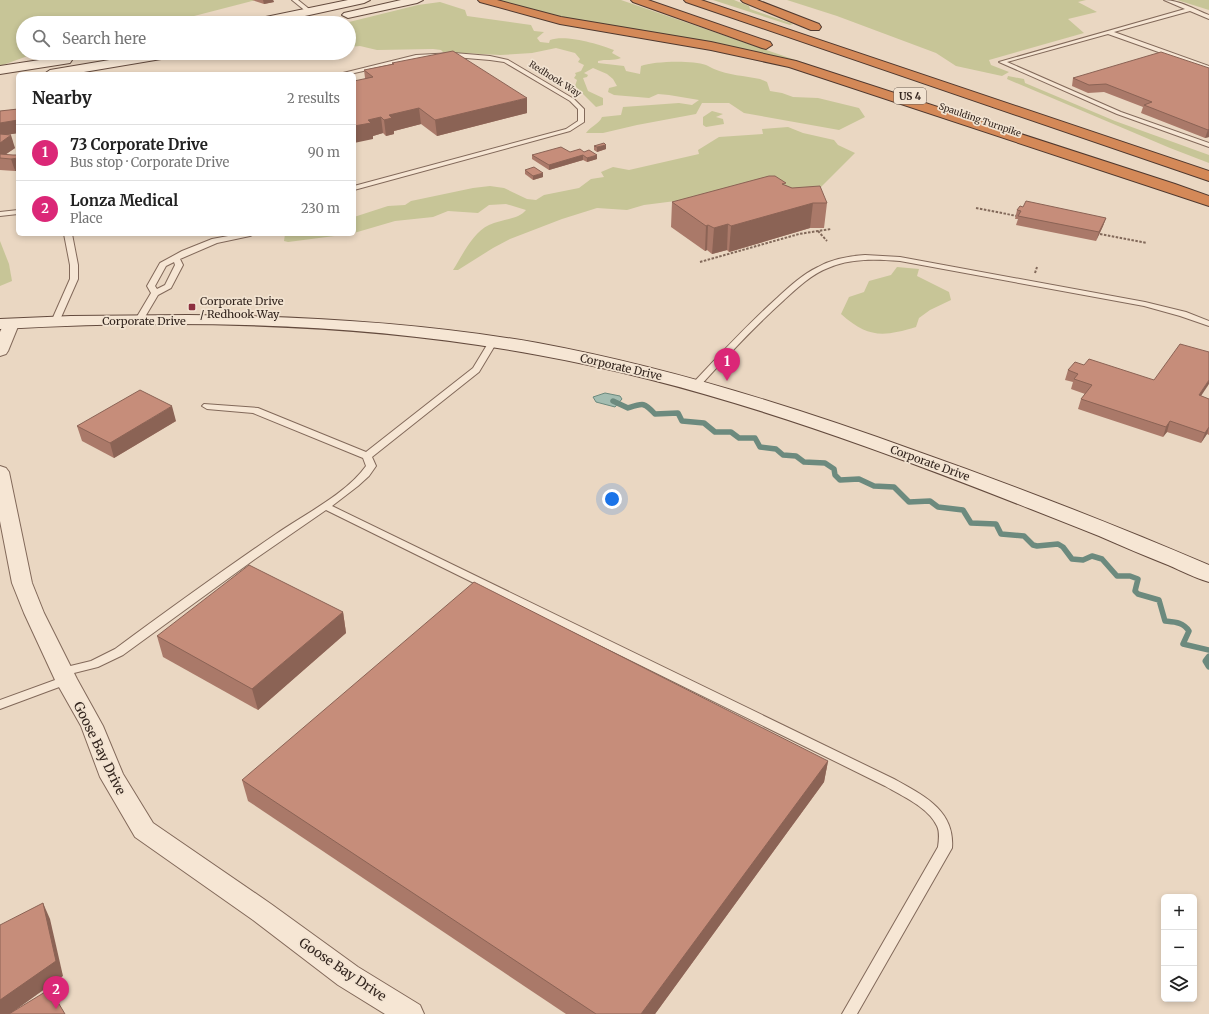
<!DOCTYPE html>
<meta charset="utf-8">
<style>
:root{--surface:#fff;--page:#f6f6f6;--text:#222;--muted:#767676;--line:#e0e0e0;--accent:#db2777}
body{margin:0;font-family:Merriweather,serif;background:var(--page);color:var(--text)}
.controls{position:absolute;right:12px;bottom:12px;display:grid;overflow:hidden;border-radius:6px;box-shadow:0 2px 6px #0003}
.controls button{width:36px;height:36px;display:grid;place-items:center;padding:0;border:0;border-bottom:1px solid var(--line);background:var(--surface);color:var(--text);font:20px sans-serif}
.you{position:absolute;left:612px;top:499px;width:14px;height:14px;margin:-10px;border:3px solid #fff;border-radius:50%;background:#1a73e8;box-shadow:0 0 0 6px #1a73e833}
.badge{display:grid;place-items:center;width:26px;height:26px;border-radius:50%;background:var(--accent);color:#fff;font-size:13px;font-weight:700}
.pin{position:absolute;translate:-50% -33px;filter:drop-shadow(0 1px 2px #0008)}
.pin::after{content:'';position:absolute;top:21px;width:14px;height:12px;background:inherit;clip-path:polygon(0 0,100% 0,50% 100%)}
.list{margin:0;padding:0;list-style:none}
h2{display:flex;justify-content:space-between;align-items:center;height:52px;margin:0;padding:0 16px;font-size:17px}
h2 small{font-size:13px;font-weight:400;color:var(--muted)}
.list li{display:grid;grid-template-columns:26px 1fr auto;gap:12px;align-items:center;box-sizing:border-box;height:56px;padding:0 16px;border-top:1px solid var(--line)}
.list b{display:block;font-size:15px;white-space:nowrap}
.list p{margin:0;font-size:13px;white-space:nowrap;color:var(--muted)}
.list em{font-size:13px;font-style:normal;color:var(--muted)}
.icon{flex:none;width:22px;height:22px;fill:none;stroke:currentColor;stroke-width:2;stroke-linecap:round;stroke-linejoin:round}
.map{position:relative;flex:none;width:1209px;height:1014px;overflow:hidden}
.search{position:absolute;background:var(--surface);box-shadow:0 2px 6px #0003;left:16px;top:16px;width:340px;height:44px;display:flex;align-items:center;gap:10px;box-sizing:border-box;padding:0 14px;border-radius:22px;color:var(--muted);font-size:15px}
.panel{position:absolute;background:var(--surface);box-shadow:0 2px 6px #0003;left:16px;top:72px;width:340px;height:164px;border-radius:6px}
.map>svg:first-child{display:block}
.green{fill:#c7c597}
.water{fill:#a4bdb1;stroke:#6c8a7e}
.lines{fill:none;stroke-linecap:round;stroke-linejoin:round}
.stream-far1{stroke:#6c8a7e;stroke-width:5.5}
.stream{stroke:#6c8a7e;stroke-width:7}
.lane-casing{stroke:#82695a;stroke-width:2}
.street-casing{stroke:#82695a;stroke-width:2}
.secondary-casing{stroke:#644b3e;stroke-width:2}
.highway-casing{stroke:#50392f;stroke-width:2}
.path{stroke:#82695a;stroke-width:2;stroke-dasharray:2.5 1.5;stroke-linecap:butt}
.lane{fill:#f6e6d4;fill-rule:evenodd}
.street{fill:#f6e6d4;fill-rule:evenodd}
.secondary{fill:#f6e6d4;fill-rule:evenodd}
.highway{fill:#d48958;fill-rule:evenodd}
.wall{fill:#aa7969}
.shaded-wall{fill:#8b6355}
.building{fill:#c68d7a;stroke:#8b6355}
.poi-dot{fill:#8d2f3f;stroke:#f2e3d1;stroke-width:1.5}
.labels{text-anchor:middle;stroke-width:3.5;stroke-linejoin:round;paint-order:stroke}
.far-street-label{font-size:9px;fill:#33251e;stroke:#f2e3d1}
.shield{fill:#f2e3d1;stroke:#6c5e54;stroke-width:1}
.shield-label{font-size:10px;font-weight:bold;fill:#33251e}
.poi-label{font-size:11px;fill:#33251e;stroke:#f2e3d1;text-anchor:start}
.street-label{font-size:11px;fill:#33251e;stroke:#f2e3d1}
.near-street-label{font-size:13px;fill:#33251e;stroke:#f2e3d1}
</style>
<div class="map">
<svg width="1209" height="1014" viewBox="0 0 1209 1014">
<rect width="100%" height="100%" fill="#ead7c2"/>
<g class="green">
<path d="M0,0H256L171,22L173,23H23V53H36L0,66Z"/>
<path d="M495,0H621L810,65L567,19Z"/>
<path d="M713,0H734L749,6L750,9L793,24L790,25Z"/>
<path d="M787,0H1086L1078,2L1097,12L1068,19L1084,33L989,60L991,65L1009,72L1002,76L956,66L936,53L837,16Z"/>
<path d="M1177,0H1209V10Z"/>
<path d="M440,2L465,10L467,16L531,25L534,31L544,32L537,38L540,42L549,43L550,40C565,34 599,44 614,50L612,53L621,58C613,61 606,59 598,61V63L624,66L626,71L640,74L641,66C654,61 692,60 706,65C709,66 711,68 714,69C728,75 745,76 760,79L767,82L770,91L782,93L793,97L818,98L859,108L865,117L839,130L744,113L729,103H702L696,114L637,125L603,133H586C591,126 599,124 602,117L621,115L623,107L679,103L692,105L699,100L669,95L658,94L649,98L614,95L608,92L609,88L617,86L613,79L607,74L593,68L584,73L588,75L587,77L583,78L588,91L603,98V105L596,107L575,86L577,80L574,78L576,75L575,73L581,71L584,65L578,62L580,59L575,53L556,48L532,53L500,55L443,52L441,50L433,49L377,50L360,46L349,47V23H345L418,5Z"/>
<path d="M1008,76L1024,79L1025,83L1115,121L1209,155V163L1170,148L1007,79Z"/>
<path d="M712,111L723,114L716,117L723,119L724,124L706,127L703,125V117Z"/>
<path d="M788,127L803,133L834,140L838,145L855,153L818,190L707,197L644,205L627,210L597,208L562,219L510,239L493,248L458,270H453C462,256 473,232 489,225C501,219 518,220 526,210L506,204L489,205L478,213L448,211L433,217L395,221L354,233V217L388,206L405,205L411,201L473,188L490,186L504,188L527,199L536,200L544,195L579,188L591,179L604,177L601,172L613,167L629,170L699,154L698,150L719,137L763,134L762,129Z"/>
<path d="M285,234H350L288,242L284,241Z"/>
<path d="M0,241L9,264L12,281L0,286Z"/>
<path d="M897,267L919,269L917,276L949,292L951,300L930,310L919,318L916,327C883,337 868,338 841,314L849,297L864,292L869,281L891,275Z"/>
</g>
<path class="water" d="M605,393L620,396L622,399L615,407L596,402L593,397Z"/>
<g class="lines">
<path class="stream-far1" d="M613,401L628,408C643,403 644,402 655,414L678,413L682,421L704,423L715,432H731L739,438H755L760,447L776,449L783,455L796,456L804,462L825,463L834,469L835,475L840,480L859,479L874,486L894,487L909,502L930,501L938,507L963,510L971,523L996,524L1001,534L1024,536L1033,545L1037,546L1058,544L1063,547L1072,559L1083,560L1092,556L1102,559L1117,576H1130L1138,579L1135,591L1138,594L1159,600L1165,621C1175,622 1183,622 1189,631L1183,644L1209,650"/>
<path class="stream" d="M1209,657L1206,661L1209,666"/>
<g class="lane-casing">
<g id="lane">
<path d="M292,0H298L313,12L308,13Z"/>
<path d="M1164,0C1180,0 1195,10 1209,15V19L1190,11L1114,32L1209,66V70L1108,34L1007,62L1121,112L1209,143V147L1117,114L999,62L1185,9Z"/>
<path d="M454,53L490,56L508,60L574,99L584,109V122L570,131L354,190V186L566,129L578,121V109L570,101L504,62L490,60L454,57L416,59L350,74H339L416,55Z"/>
<path d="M18,210V214L0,216V212Z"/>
<path d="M64,234H72L78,265V279L59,322L55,324L51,322L70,279V265Z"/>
<path d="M239,234H254L250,236L217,243L180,259L183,265L171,288L158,295L142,322H136L135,320L151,293L147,286L160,263L182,251L212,239ZM174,262L175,265L165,285L157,289L155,286L166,266Z"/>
<path d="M865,255L900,257L1145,302L1186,312L1209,321V326L1180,316L1144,306L900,261C876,259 851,258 828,268C812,274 797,288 784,300C754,327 726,357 699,387H693L692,385L693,383C720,354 747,325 777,298C789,287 803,274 818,267C832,259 849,256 865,255Z"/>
<path d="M493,339L497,342L479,372L372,457L376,466L369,476L358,486L332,506L894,779C923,795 955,810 952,848L857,1014H842L938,847C939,840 940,832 937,826C928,807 902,796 885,786L326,510L255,559L123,655L98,667L62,676L58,675L56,672L58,669L91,661L115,649C168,610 222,571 276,534C305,514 346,494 366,466L363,458L253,413L207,409L202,406L204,404L258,408L366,452L473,368L490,340Z"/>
<path d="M66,676L70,677L72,680L70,683L0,709V700Z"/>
</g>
</g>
<g class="street-casing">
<g id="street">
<path d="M11,319L17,321L19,324L8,351L6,354L0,356V332L5,321Z"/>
<path d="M0,466L6,468L9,472L32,583L44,613L77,679L103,726L123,774L153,823L271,904L358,967L420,1005L424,1014H385L338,985L253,920L135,837L100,777L81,726L55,680L24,613L12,583L0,521Z"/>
</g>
</g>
<g class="secondary-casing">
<g id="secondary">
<path d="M348,0H370L364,3L273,23H250L256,19Z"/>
<path d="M401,0H423L417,3L348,18L342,15L344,13Z"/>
<path d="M151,53H179L173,57L72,74H44L50,70Z"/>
<path d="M66,56L72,60L70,63L0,74V66Z"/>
<path d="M188,315C305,316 422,323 538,343C667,367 793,406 916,451C1015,486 1113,524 1209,565V582C1195,578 1182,571 1168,565C1145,556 1122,546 1099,536C1021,505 943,474 864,446C758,408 650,375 538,355C362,322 178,319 0,329V319L71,316Z"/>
</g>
</g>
<g class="highway-casing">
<g id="highway">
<path d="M478,0H497L561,17L711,42L796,61L1175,184L1209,196V206L789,67L711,50L560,24L480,2Z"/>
<path d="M631,0H648L770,42L772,45L766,49L762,48L633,2Z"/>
<path d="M684,0H701L1209,171V181L686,2Z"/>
<path d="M741,0H757L819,24L821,27L819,30H811L743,2Z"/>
</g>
</g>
<g class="path">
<path d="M976,208L1017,216"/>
<path d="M818,231L827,241"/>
<path d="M1100,234L1147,243"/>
<path d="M700,262L799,234L831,229"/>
<path d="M1035,273L1037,267"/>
</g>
<use href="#lane" class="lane"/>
<use href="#street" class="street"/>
<use href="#secondary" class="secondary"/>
<use href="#highway" class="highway"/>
</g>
<g class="wall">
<path d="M252,0H274H273L274,2L264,4Z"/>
<path d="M392,63L527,113L437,136L421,124L394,131V134L386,136L383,133L373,136V139L364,70L392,64Z"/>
<path d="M1209,68V137L1205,138L1141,113L1143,107L1104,92L1088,93L1072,86L1073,78Z"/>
<path d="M18,109V133L6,135L15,148L5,155H13L15,171L0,170V111Z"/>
<path d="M594,146L606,149L597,152L594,150Z"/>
<path d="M570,152L597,159L587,162L583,160L549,170L532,159V155Z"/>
<path d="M525,170L543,177L533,180L525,174Z"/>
<path d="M785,185L827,203L824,228H810L729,252L727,250L712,254L707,250L705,251L671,227L672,202Z"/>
<path d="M1017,210L1106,218L1103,226L1096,241L1016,225L1018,219H1015Z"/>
<path d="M1084,365L1209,399V435L1207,434L1201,443L1167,432L1163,437L1078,409L1081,399L1085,394L1071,389L1073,382L1065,380L1068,370Z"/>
<path d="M176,421L114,458L82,441L77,426Z"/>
<path d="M343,612L346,633L258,710L163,657L157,636Z"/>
<path d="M828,761L824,782L655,1014H566L248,801L242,780Z"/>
</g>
<g class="shaded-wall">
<path d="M263,0H274H273L274,2L264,4Z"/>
<path d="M527,98V113L437,136L435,120Z"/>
<path d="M419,108L421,124L394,131V134L386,136L384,120L389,115Z"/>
<path d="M381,117L383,133L373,136V139L354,143V126L368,120Z"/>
<path d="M18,120V133L0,136V123Z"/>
<path d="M1209,129V137L1205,138L1208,130Z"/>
<path d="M11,135L15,148L0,158V143Z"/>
<path d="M606,145V149L597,152V147Z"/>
<path d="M583,155V160L549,170V165Z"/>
<path d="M597,155V159L587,162V158Z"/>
<path d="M18,158V171H15L11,159Z"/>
<path d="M543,173V177L533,180V176Z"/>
<path d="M813,203L810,228L729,252L731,226Z"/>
<path d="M1106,218L1103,226L1096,241L1099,232Z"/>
<path d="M728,224L727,250L712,254L714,228Z"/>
<path d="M708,225L707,250L705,251L706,226Z"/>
<path d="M1209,380V384L1195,405L1199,395Z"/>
<path d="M172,406L176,421L114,458L110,443Z"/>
<path d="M1170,421L1167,432L1163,437L1166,427Z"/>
<path d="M1209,427L1207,434L1201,443L1205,433Z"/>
<path d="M343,612L346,633L258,710L252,689Z"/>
<path d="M828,761L824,782L655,1014H641Z"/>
<path d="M43,903L50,919L63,976L10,1014H0V1000Z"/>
</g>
<g class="building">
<path d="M453,51L527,98L435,120L419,108L389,115L392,118L384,120L381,117L368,120L371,123L354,126V81L373,77L364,70L394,64L392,63Z"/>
<path d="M1161,52L1209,68V129L1208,130L1144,105L1152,102L1106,84L1089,85L1073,78Z"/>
<path d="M18,109V120L0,123V111Z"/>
<path d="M0,134L11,135L0,143Z"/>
<path d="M604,143L606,145L597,147L594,146Z"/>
<path d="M561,147L570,152L580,149L584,152L589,150L597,155L587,158L583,155L549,165L532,155Z"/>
<path d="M0,154L13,155H18V158L11,159L0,158Z"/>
<path d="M534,167L543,173L533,176L525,170Z"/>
<path d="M769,176H775L786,183L782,184L792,188L820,186L827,203H813L731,226L728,224L714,228L708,225L706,226L672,202Z"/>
<path d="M1026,201L1106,218L1099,232L1018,216L1021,211L1017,210L1020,206L1023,207Z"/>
<path d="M1180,344L1209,352V380L1199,395L1209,399V427L1205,433L1170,421L1166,427L1081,399L1092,385L1074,379L1078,374L1068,370L1075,362L1084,365L1089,359L1154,380Z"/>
<path d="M140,390L172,406L110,443L77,426Z"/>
<path d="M249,565L343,612L252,689L157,636Z"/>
<path d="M474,582L828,761L641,1014H596L242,780Z"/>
<path d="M43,903L56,961L0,1000V925Z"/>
<path d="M50,989L65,1014H9Z"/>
</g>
<rect class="poi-dot" x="188" y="303" width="8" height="8" rx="2"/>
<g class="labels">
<g class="far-street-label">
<text transform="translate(555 79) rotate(32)" y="3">Redhook Way</text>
<text transform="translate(980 120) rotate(19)" y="3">Spaulding Turnpike</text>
</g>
<rect class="shield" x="894" y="88" width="32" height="16" rx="3"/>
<g class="shield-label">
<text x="910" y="100">US 4</text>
</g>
<g class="poi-label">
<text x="200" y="305">Corporate Drive<tspan x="200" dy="13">/ Redhook Way</tspan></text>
</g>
<g class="street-label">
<text x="144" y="325">Corporate Drive</text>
<text transform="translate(621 367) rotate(13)" y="4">Corporate Drive</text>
<text transform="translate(930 463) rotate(20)" y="4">Corporate Drive</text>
</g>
<g class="near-street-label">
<text transform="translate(100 748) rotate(64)" y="5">Goose Bay Drive</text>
<text transform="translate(343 969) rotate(34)" y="5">Goose Bay Drive</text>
</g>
</g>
</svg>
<div class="controls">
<button>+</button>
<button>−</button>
<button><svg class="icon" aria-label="layers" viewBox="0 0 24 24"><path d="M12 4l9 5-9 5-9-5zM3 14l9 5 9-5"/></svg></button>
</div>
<div class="you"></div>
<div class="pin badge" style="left:727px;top:381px">1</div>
<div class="pin badge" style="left:56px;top:1009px">2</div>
<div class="search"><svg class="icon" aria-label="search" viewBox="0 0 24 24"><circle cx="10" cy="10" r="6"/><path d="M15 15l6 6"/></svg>Search here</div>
<section class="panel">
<h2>Nearby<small>2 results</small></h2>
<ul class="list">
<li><span class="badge">1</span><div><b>73 Corporate Drive</b><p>Bus stop · Corporate Drive</p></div><em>90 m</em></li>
<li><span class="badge">2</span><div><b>Lonza Medical</b><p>Place</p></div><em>230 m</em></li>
</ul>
</section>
</div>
